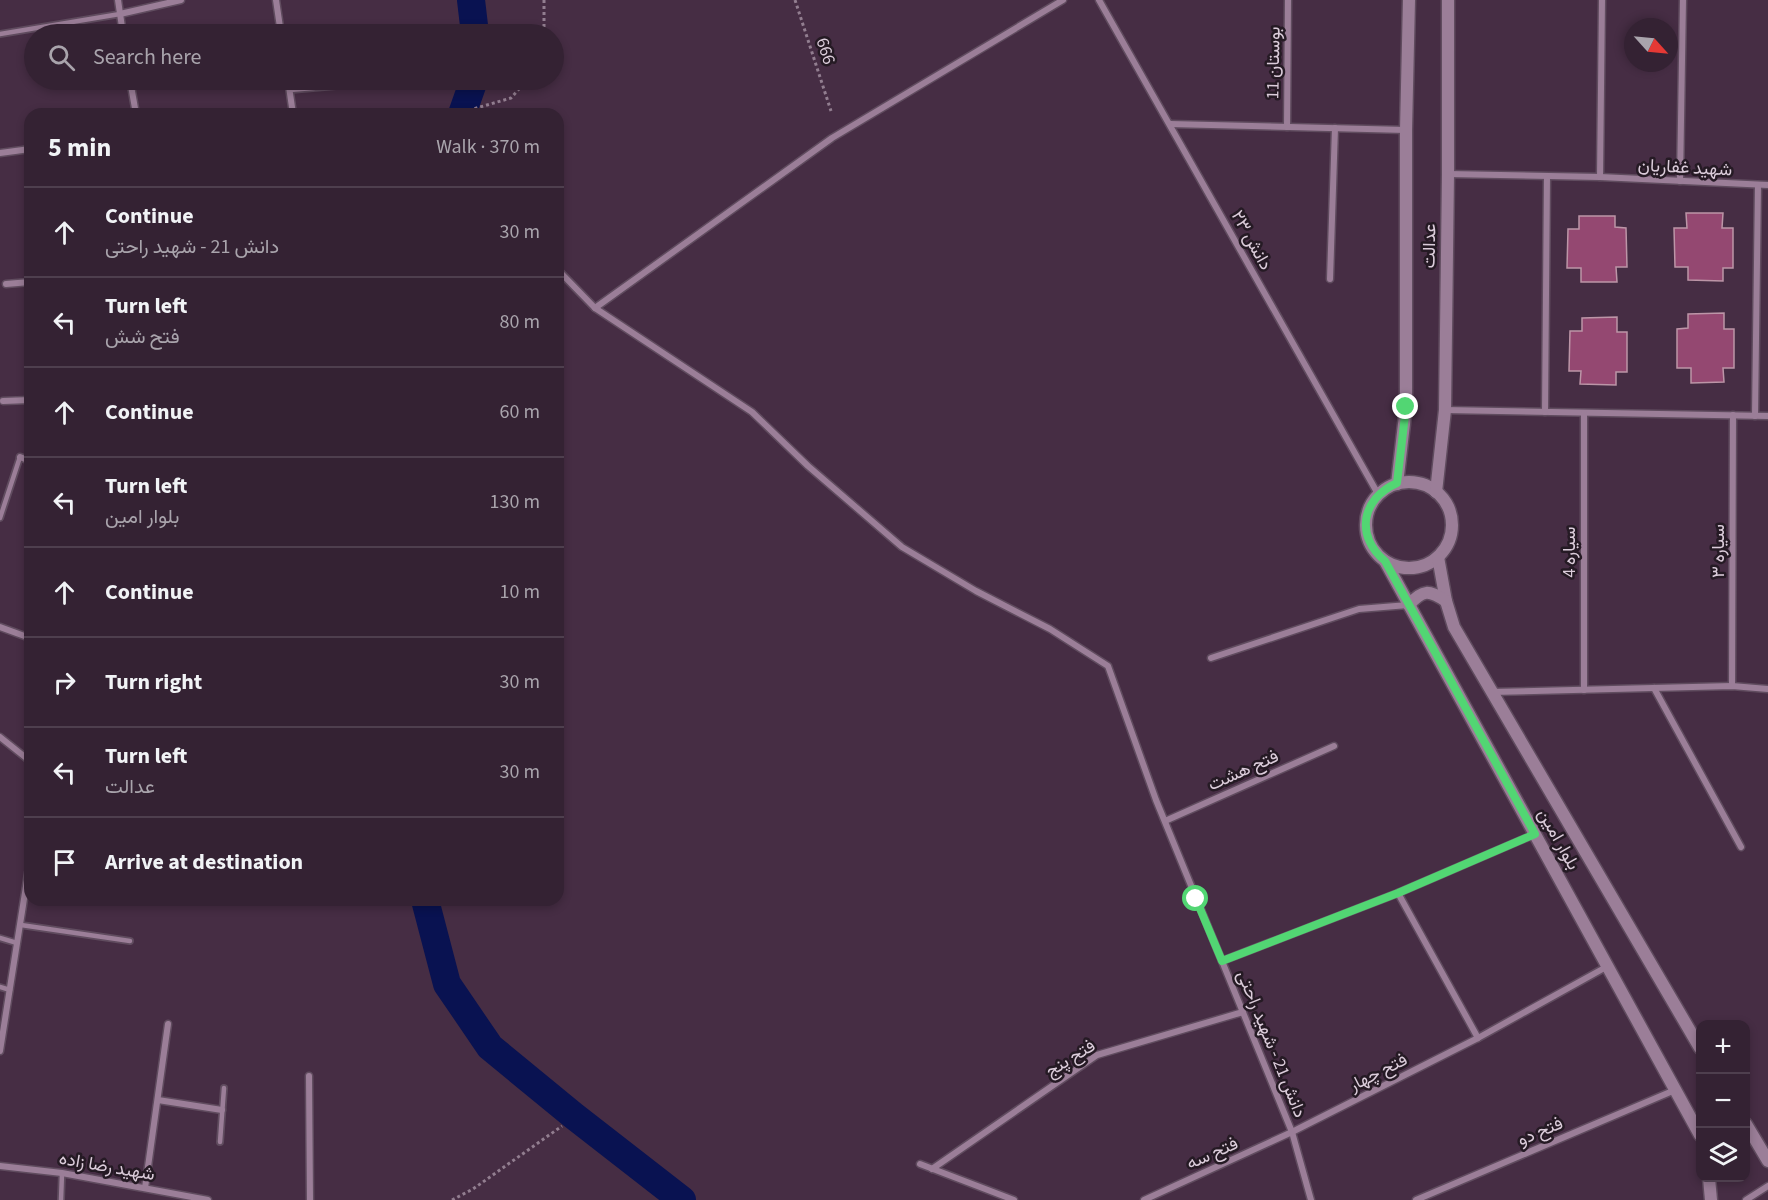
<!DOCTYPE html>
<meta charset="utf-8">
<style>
:root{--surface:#342233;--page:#3c2a3b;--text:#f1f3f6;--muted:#a9a4ac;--line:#4e3f4e}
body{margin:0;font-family:"Source Sans 3",Vazirmatn,sans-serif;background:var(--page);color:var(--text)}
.controls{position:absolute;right:18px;bottom:18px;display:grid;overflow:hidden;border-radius:12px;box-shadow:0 3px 9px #0003}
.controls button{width:54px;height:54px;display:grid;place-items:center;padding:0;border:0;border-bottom:2px solid var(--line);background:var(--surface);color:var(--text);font:30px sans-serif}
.compass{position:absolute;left:1624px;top:18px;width:54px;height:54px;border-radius:50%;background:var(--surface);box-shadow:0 3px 9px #0003;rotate:117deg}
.stop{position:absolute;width:18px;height:18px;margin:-14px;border:4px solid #52d673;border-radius:50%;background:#fff}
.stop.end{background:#52d673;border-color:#fff;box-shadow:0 2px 6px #0008}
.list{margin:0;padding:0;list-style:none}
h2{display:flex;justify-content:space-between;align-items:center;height:78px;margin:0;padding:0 24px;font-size:26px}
h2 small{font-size:20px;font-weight:400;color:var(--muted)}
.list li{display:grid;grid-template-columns:39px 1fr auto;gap:18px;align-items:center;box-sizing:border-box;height:90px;padding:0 24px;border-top:2px solid var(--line)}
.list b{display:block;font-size:22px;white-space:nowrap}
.list p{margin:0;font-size:20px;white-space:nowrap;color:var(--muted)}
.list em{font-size:20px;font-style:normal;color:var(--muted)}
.icon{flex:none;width:33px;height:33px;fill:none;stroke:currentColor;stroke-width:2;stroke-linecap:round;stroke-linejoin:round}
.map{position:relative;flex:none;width:1768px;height:1200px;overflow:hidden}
.search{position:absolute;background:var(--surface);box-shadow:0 3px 9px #0003;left:24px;top:24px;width:540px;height:66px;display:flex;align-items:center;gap:15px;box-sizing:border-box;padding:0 21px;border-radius:33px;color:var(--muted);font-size:22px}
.panel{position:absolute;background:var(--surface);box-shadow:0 3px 9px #0003;left:24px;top:108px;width:540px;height:798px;border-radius:18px}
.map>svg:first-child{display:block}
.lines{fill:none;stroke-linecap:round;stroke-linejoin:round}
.river{stroke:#091251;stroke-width:28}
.building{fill:#944871;stroke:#bc95a7;stroke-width:1.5}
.lane-casing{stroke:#604c5f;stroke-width:8}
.street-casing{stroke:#604c5f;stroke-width:9}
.secondary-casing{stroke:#604c5f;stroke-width:15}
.path{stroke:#927e90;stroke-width:3;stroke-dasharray:3 3;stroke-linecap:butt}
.lane{stroke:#9b7e98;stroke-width:4.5}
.street{stroke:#9b7e98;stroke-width:6}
.secondary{stroke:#9b7e98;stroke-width:12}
.route{stroke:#52d673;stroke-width:8}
.labels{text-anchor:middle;stroke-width:5;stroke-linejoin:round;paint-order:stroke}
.street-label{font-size:18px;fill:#dbccda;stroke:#251a24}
</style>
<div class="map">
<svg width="1768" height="1200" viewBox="0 0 1768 1200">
<rect width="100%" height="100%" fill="#462d44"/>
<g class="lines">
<g class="river">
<path d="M471,0L475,34"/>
<path d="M462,114L474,80"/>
<path d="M425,900L447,984L490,1047L574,1116L682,1200"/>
</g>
</g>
<g class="building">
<path d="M1686,213H1723L1722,228H1733V268H1723V281L1688,280V267H1675L1674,228H1687Z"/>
<path d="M1579,216H1615V227L1626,228L1627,267H1616L1617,282H1581V268H1567L1568,229H1579Z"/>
<path d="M1724,313V329H1734V368H1723L1724,382L1691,383V368H1677V329L1688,328V314Z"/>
<path d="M1617,317V332H1627V372H1616V385L1580,384L1581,371H1569L1570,331H1582V318Z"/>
</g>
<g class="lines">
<g class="lane-casing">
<g id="lane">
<path d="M0,34L120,14"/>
<path d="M290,90L393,81"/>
<path d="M0,518L20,457"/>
<path d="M21,925L130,941"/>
<path d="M0,938L17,943"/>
<path d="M0,987L10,990"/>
<path d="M220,1142L224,1088"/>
<path d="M61,1200L62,1173"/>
</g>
</g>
<g class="street-casing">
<g id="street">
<path d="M118,0L123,34"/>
<path d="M276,0L281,34"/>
<path d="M1099,0L1378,494"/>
<path d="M120,14L181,0"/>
<path d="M130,80L136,114"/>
<path d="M288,80L293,114"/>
<path d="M1170,124L1406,130"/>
<path d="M1287,127L1288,0"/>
<path d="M0,153L30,149"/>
<path d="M1448,174L1600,177L1768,185"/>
<path d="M1600,177L1602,0"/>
<path d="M1680,181L1683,0"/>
<path d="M558,270L595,308L752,412L808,466L902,547L976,591L1050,629L1108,666L1156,800L1292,1132L1311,1200"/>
<path d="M1330,279L1335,128"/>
<path d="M6,284L30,282"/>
<path d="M595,308L832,138L1063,0"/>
<path d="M3,401L30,400"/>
<path d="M1445,410L1768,416"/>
<path d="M1545,412L1547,177"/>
<path d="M1755,416L1758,185"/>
<path d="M20,457L30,461"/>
<path d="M0,627L30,638"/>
<path d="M1211,658L1359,609L1408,605"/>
<path d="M1732,686L1733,415"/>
<path d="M1654,688L1741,847"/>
<path d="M1584,690V413"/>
<path d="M1491,692L1732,686L1768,689"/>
<path d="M0,737L30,761"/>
<path d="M1165,821L1334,746"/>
<path d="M1222,961L1398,893"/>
<path d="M1478,1038L1398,893L1535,834"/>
<path d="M0,1051L30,861"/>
<path d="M309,1076L310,1200"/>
<path d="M158,1100L222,1110"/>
<path d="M920,1164L1014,1200"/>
<path d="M0,1166L62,1173L208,1200"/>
<path d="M932,1169L1097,1055L1243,1012"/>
<path d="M145,1188L168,1024"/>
<path d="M1144,1200L1292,1132L1478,1038L1608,966"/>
<path d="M1416,1200L1675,1090"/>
<path d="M1746,1200L1768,1186"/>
</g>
</g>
<g class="secondary-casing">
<g id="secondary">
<circle cx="1409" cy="525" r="43"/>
<path d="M1397,484L1406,407V130L1409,0"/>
<path d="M1436,492L1445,410L1448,174V0"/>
<path d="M1438,557L1446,601L1454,627L1700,1048"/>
<path d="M1385,561L1700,1135"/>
<path d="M1409,605C1423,589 1429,590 1446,601"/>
<path d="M1746,1124L1768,1161"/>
<path d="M1709,1178L1711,1200"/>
</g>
</g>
<g class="path">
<path d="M544,0V34"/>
<path d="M795,0L831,111"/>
<path d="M463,112L511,98L527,80"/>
<path d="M452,1200L473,1189L562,1126"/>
</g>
<use href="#lane" class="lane"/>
<use href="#street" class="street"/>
<use href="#secondary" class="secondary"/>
</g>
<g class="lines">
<path class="route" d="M1196,899L1222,961L1398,893L1535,834L1385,561C1355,536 1361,499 1397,483L1406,407"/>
</g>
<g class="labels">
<g class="street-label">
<text transform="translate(826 51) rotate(72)" y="6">666</text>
<text transform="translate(1273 63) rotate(-89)" y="6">بوستان 11</text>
<text transform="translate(1685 167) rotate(3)" y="6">شهید غفاریان</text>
<text transform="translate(1252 240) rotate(61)" y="6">دانش ۲۳</text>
<text transform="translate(1429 246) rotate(-89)" y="6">عدالت</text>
<text transform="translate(1718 551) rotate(-90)" y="6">سیاره ۳</text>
<text transform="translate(1569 552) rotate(-90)" y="6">سیاره 4</text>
<text transform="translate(1243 770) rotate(-24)" y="6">فتح هشت</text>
<text transform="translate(1559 839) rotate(61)" y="6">بلوار امین</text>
<text transform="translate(1272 1044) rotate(68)" y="6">دانش 21 - شهید راحتی</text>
<text transform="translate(1070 1058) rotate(-32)" y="6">فتح پنج</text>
<text transform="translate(1378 1072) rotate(-27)" y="6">فتح چهار</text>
<text transform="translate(1540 1131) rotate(-23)" y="6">فتح دو</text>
<text transform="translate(1212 1153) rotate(-24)" y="6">فتح سه</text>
<text transform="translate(107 1166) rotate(10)" y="6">شهید رضا زاده</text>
</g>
</g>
</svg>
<div class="controls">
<button>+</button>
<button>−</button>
<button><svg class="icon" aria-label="layers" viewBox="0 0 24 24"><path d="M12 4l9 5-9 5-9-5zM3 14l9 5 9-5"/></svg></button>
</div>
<svg class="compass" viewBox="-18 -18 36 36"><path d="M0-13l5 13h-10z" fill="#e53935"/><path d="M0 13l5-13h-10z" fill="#a9a4ac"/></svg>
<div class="stop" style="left:1196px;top:899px"></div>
<div class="stop end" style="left:1406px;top:407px"></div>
<div class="search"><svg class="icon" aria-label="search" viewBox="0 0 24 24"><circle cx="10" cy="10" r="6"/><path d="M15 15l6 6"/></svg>Search here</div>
<section class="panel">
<h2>5 min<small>Walk · 370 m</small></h2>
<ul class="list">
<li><svg class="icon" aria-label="ahead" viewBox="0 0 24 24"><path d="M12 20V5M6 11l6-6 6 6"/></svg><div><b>Continue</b><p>دانش 21 - شهید راحتی</p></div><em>30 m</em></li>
<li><svg class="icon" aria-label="left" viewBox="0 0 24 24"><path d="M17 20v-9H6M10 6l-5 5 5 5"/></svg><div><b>Turn left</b><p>فتح شش</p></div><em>80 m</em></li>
<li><svg class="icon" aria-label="ahead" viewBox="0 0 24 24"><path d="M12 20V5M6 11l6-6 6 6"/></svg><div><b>Continue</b></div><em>60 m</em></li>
<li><svg class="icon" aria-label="left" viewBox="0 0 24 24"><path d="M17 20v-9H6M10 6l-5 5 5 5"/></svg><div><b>Turn left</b><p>بلوار امین</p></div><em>130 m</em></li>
<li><svg class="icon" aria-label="ahead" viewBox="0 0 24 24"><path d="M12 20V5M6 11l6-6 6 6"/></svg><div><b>Continue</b></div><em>10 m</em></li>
<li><svg class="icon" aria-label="right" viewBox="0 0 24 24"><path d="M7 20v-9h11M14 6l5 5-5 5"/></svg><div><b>Turn right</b></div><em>30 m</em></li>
<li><svg class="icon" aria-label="left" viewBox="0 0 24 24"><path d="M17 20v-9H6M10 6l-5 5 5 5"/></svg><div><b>Turn left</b><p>عدالت</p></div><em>30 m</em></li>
<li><svg class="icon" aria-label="arrive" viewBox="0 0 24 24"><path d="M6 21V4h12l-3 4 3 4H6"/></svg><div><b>Arrive at destination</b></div></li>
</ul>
</section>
</div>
